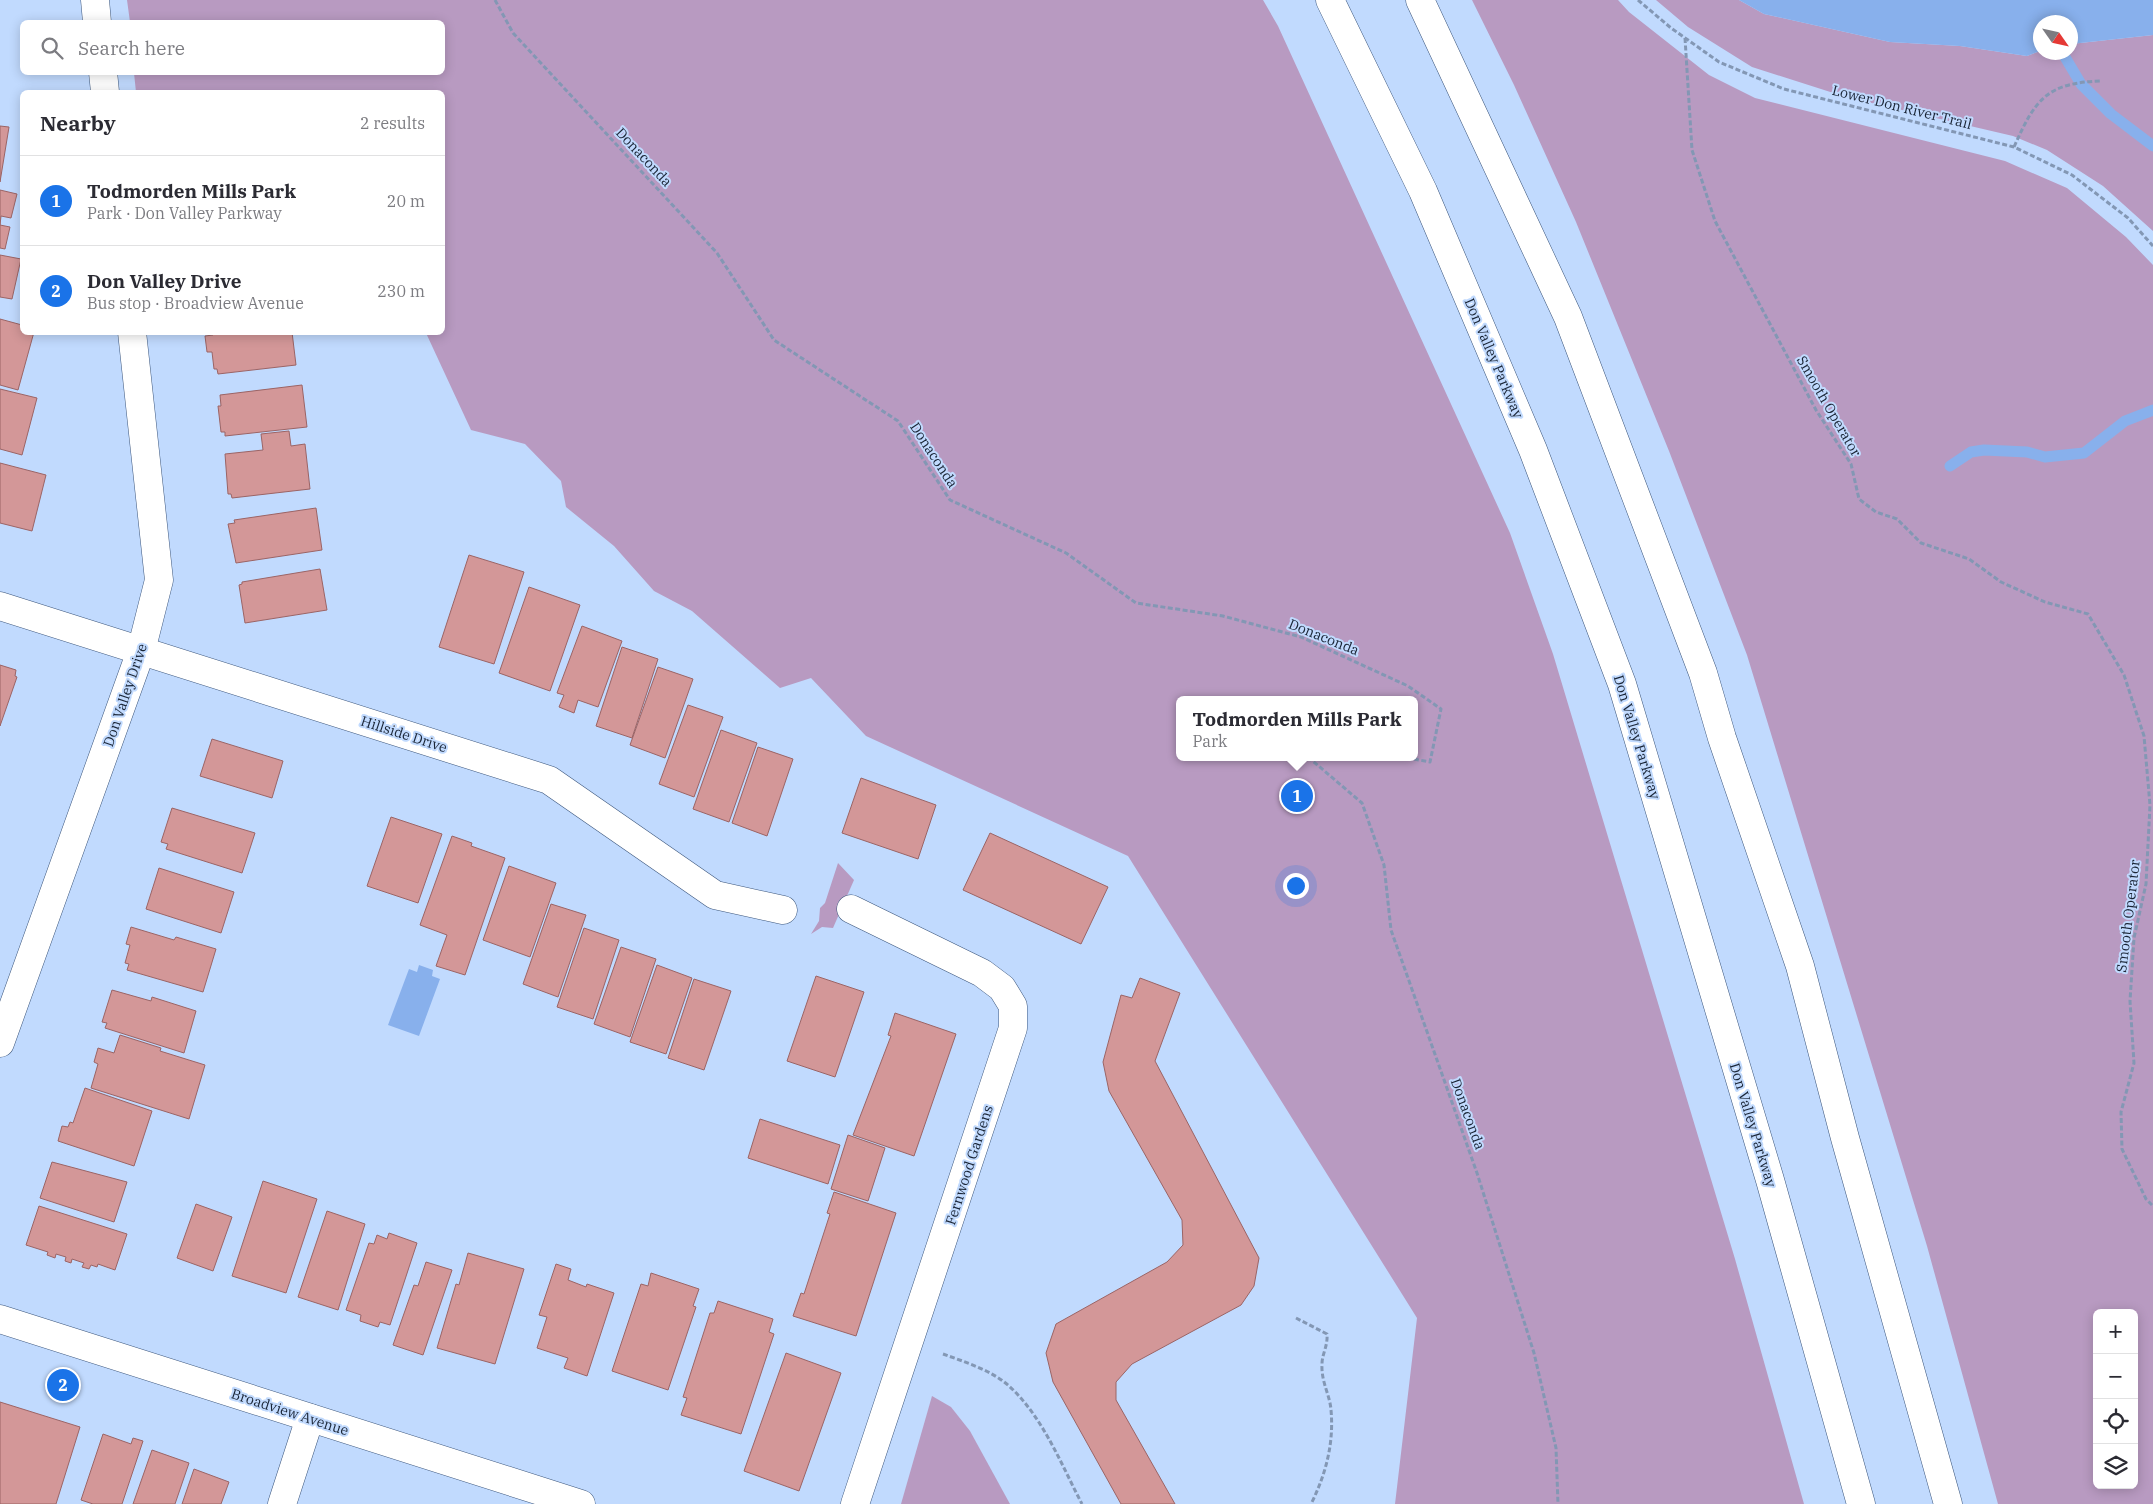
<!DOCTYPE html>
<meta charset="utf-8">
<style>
:root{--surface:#fff;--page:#f7f7f7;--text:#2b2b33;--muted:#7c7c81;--line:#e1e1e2;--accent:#1a73e8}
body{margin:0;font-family:"IBM Plex Serif",serif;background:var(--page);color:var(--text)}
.controls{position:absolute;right:15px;bottom:15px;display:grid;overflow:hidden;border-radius:8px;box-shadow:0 2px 12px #0003}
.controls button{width:45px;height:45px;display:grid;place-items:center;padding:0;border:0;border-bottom:1px solid var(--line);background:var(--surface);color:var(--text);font:25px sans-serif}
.compass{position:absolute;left:2033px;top:15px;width:45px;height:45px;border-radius:50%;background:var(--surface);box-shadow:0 2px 12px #0003;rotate:124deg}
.you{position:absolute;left:1295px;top:885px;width:18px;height:18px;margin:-12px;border:4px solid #fff;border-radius:50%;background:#1a73e8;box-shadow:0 0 0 8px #1a73e833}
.badge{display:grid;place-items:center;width:32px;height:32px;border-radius:50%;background:var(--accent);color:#fff;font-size:16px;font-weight:700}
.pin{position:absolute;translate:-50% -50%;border:2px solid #fff;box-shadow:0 1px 5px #0006}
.popup{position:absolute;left:1176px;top:696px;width:242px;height:65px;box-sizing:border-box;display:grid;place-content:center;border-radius:8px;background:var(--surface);filter:drop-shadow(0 1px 4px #0005);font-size:16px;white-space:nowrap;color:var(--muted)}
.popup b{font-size:19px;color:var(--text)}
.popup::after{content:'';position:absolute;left:50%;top:100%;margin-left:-10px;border:10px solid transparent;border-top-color:var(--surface)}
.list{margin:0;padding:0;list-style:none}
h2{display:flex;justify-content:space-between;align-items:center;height:65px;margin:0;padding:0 20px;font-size:21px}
h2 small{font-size:16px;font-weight:400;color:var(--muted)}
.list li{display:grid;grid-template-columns:32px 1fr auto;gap:15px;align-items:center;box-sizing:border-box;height:90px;padding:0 20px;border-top:1px solid var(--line)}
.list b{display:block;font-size:19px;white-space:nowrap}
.list p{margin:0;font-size:16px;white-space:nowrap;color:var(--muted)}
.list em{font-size:16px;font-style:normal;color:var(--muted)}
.icon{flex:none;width:28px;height:28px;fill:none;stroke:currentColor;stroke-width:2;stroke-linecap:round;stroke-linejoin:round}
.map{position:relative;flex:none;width:2153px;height:1504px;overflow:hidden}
.search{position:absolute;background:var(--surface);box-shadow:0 2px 12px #0003;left:20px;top:20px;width:425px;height:55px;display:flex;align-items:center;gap:12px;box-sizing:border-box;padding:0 18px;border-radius:8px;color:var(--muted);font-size:19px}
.panel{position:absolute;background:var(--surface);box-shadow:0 2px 12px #0003;left:20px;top:90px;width:425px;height:245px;border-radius:8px}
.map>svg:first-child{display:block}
.green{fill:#b89ac1;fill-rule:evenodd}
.water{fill:#88b0ec}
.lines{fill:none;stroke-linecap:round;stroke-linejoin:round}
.stream{stroke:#88b0ec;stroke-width:11}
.building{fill:#d39798;stroke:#9b6465}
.minor-casing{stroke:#3c567c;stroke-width:29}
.secondary-casing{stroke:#3c567c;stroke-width:29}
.motorway-casing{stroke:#3c567c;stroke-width:29}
.path{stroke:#8397b4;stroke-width:3;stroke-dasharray:5 2.5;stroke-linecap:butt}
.minor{stroke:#fff;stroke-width:28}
.secondary{stroke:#fff;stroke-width:28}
.motorway{stroke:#fff;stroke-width:28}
.labels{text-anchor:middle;stroke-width:4;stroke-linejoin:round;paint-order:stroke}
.street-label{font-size:14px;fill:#192435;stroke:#c1dafe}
</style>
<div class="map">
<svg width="2153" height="1504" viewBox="0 0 2153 1504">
<rect width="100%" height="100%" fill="#c1dafe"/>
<g class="green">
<path d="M127,0H1263L1278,26L1510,533L1553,654L1735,1259L1804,1504H1395L1417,1318L1128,856L866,736L811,678L780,688L692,611L654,591L614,546L566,507L561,481L525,444L471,430L426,333L442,332V92H136L134,73L442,72V22H130ZM1180,700H1414V757H1180Z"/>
<path d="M1472,0H1618L1629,12L1709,75L1755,98L2005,161L2067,188L2126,237L2153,265V1504H1998L1927,1246L1747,655L1669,451L1576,222L1514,85ZM2097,1313H2134V1485H2097Z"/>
<path d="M1656,0H1739L1764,14L1890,42L1960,46L2027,56L2040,51L2070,52L2071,44L2153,35V231L2103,186L2047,150L2013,136L1846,97L1752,67L1688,27Z"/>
<path d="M838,863L854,880L833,928L822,927L811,934L819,921L820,908L825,903Z"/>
<path d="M932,1396L951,1407L970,1431L1010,1504H901Z"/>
</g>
<g class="water">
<path d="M1739,0H2153V35L2071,44L2070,22H2040V51L2027,56L1960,46L1890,42L1764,14Z"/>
<path d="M419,965L433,970L432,976L440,979L419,1036L388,1025L409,969L417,972Z"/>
</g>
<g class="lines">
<g class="stream">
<path d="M2062,52L2081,84L2111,114L2153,146"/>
<path d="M1950,466L1971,452L1984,450L2027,452L2045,457L2084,453L2125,421L2153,410"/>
</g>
</g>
<g class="building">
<path d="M0,126L9,127L0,182Z"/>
<path d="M0,190L17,194L11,218L1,216L0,225Z"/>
<path d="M0,225L10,227L5,249L0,248Z"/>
<path d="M0,255L21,259L12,299L0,297Z"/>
<path d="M0,319L22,325V332H34L18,390L0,385Z"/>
<path d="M213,332H292L296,365L218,374L217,369H214L212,352H207L205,336L213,335Z"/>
<path d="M302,385L307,427L225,436V432H221L218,406H221L220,395Z"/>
<path d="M0,389L37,398L22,455L0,449Z"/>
<path d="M289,431L291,446L305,444L310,489L232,498L231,494H228L225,454L263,450L261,434Z"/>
<path d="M0,463L46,475L32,531L0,523Z"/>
<path d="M316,508L322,550L236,563L228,524L235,523L234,520Z"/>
<path d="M469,555L524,572L494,664L439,647Z"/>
<path d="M320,569L327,610L245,623L239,585L242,584V582Z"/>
<path d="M529,587L580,605L550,691L499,673Z"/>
<path d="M582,626L622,641L598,707L578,700L574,713L559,707L564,695L557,693Z"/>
<path d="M622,647L658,659L632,738L596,726Z"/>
<path d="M0,665L16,670L15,676L17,677L0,726Z"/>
<path d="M658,667L693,679L665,758L630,745Z"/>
<path d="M688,705L723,717L694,797L659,784Z"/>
<path d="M721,730L757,743L729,822L693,809Z"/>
<path d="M212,739L283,761L272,798L200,776Z"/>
<path d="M758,747L793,759L767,836L732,823Z"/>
<path d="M861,778L936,805L918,859L842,833Z"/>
<path d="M172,808L255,833L242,873L166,849L168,844L161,842Z"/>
<path d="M391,817L442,834L418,903L367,886Z"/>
<path d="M990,833L1108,887L1081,944L963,890Z"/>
<path d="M452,836L472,843L471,846L505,858L465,975L436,966L447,935L420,925Z"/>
<path d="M509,866L556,883L530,957L483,940Z"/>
<path d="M159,868L234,892L221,933L146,909Z"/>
<path d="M551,904L586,915L558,997L523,984Z"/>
<path d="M131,927L174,940L176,937L216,949L203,992L127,970L129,964L125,963L130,945L126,944Z"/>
<path d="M584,928L619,940L593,1019L557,1007Z"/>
<path d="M621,947L656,959L630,1037L594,1024Z"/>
<path d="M657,965L692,978L666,1054L630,1042Z"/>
<path d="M816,976L864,992L835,1077L787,1061Z"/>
<path d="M1140,978L1180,993L1155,1061L1259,1258L1254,1286L1241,1305L1132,1364L1116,1382V1400L1175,1504H1121L1053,1382L1046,1353L1056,1324L1167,1262L1183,1245L1182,1220L1109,1091L1103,1062L1121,995L1132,998Z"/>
<path d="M694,979L731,991L704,1070L668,1058Z"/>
<path d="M112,990L151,1001L152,997L196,1011L184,1053L105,1028L107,1023L102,1022Z"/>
<path d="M895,1013L956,1034L914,1156L853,1135L891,1036L888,1035Z"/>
<path d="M120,1035L161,1048L160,1051L205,1065L189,1119L91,1088L98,1064L94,1062L98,1048L114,1053Z"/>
<path d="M85,1088L152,1111L134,1166L58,1141L62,1126L68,1127L70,1122L73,1123Z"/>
<path d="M760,1119L840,1145L828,1184L748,1158Z"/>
<path d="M848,1135L885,1148L868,1201L831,1189Z"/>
<path d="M52,1162L127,1182L114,1222L40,1198Z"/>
<path d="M263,1181L317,1199L286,1293L232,1276Z"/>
<path d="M834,1192L896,1213L856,1336L793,1316L801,1293L804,1294L830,1214L827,1213Z"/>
<path d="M196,1204L232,1217L213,1271L177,1258Z"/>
<path d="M39,1206L127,1234L115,1270L98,1264L97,1267L91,1265L89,1269L82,1267L84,1263L72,1259L71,1263L65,1261L66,1257L56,1254L55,1258L47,1255L48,1252L26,1245Z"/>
<path d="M327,1211L365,1224L338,1310L298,1297Z"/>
<path d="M389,1233L417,1243L390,1325L380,1322L378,1327L360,1321L361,1315L346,1310L369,1243L374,1244L377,1235L387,1239Z"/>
<path d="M468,1253L524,1269L495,1364L437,1348L456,1284L459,1285Z"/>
<path d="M426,1262L452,1270L423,1355L393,1345L414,1285L418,1286Z"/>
<path d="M556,1264L571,1269L568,1280L586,1287L587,1284L614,1293L587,1376L564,1368L568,1358L537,1348L547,1317L539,1315Z"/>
<path d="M651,1273L699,1289L693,1306L696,1307L668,1390L612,1371L641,1284L648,1286Z"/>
<path d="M718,1301L773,1319L769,1332L774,1334L741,1434L681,1415L687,1398L683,1397L710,1313H714Z"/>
<path d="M786,1353L841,1373L799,1491L744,1471Z"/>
<path d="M0,1402L80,1427L56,1504H0Z"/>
<path d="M103,1434L131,1444L133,1438L143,1441L122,1504H93L81,1500Z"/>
<path d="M152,1450L189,1463L175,1504H133Z"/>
<path d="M194,1469L229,1482L221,1504H182Z"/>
</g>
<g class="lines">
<g class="minor-casing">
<g id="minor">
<path d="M95,0L97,22"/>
<path d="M103,72L105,92"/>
<path d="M0,606L549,780L715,895L783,910"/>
<path d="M851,909L982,973L1002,988L1013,1006V1028L855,1504"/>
<path d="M0,1043L141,651L159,580L132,332"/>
<path d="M282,1504L310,1418"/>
</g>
</g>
<g class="secondary-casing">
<path id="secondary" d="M0,1319L581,1504"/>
</g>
<g class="motorway-casing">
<g id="motorway">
<path d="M1330,0L1423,191L1533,450L1622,684L1770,1180L1861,1504"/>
<path d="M1420,0L1568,317L1703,673L1722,738L1800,966L1845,1138L1948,1504"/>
</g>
</g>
<g class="path">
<path d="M495,0L513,33L717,253L774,340L898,421L950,500L1066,553L1136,603L1223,616L1301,637L1408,686L1441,709L1430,762L1403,757"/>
<path d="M1638,0L1671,28L1719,62L1784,89L2014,147L2072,175L2128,218L2153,246"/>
<path d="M1685,38L1692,150L1715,221L1816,410L1851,464L1859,499L1876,512L1897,519L1921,543L1969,559L2001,582L2045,602L2088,614L2124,675L2144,736L2150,805L2146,884L2134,938L2130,1001L2134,1063L2121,1112L2122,1149L2146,1199L2153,1206"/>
<path d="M2014,147C2035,100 2046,83 2100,81"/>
<path d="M1308,757L1362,803L1384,865L1391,930L1477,1173L1534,1353L1556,1448L1558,1504"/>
<path d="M1296,1318L1327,1334C1328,1346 1322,1354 1322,1364C1321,1382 1330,1395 1331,1410C1334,1443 1326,1474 1311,1504"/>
<path d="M943,1354C965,1362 991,1370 1009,1386C1043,1417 1061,1464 1082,1504"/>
</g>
<use href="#minor" class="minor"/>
<use href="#secondary" class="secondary"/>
<use href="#motorway" class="motorway"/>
</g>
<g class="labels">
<g class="street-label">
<text transform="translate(1902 107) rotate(14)" y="5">Lower Don River Trail</text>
<text transform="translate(644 157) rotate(47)" y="5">Donaconda</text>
<text transform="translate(1494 358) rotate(67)" y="5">Don Valley Parkway</text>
<text transform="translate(1829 406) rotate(60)" y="5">Smooth Operator</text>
<text transform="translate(934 455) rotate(57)" y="5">Donaconda</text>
<text transform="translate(1324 637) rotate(22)" y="5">Donaconda</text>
<text transform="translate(125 695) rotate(-71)" y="5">Don Valley Drive</text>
<text transform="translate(404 734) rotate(18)" y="5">Hillside Drive</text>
<text transform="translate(1637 737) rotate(73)" y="5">Don Valley Parkway</text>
<text transform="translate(2128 916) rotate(-83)" y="5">Smooth Operator</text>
<text transform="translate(1468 1114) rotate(70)" y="5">Donaconda</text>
<text transform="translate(1753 1125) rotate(73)" y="5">Don Valley Parkway</text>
<text transform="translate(969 1165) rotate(-72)" y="5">Fernwood Gardens</text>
<text transform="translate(290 1412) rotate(18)" y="5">Broadview Avenue</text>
</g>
</g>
</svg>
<div class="controls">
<button>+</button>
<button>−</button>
<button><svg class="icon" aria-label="locate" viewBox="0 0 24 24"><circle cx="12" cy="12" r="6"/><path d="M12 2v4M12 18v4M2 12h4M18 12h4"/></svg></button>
<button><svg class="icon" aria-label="layers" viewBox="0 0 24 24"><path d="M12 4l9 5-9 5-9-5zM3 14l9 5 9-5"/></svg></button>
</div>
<svg class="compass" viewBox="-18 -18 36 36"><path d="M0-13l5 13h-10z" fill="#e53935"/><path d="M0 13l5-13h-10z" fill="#7c7c81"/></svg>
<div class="you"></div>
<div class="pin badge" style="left:1297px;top:796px">1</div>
<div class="popup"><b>Todmorden Mills Park</b>Park</div>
<div class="pin badge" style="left:63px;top:1385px">2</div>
<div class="search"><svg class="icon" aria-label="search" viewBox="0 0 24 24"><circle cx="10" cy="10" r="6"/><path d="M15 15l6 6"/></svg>Search here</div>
<section class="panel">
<h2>Nearby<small>2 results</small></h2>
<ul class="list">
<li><span class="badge">1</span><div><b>Todmorden Mills Park</b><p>Park · Don Valley Parkway</p></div><em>20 m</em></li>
<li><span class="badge">2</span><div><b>Don Valley Drive</b><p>Bus stop · Broadview Avenue</p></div><em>230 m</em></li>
</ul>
</section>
</div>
